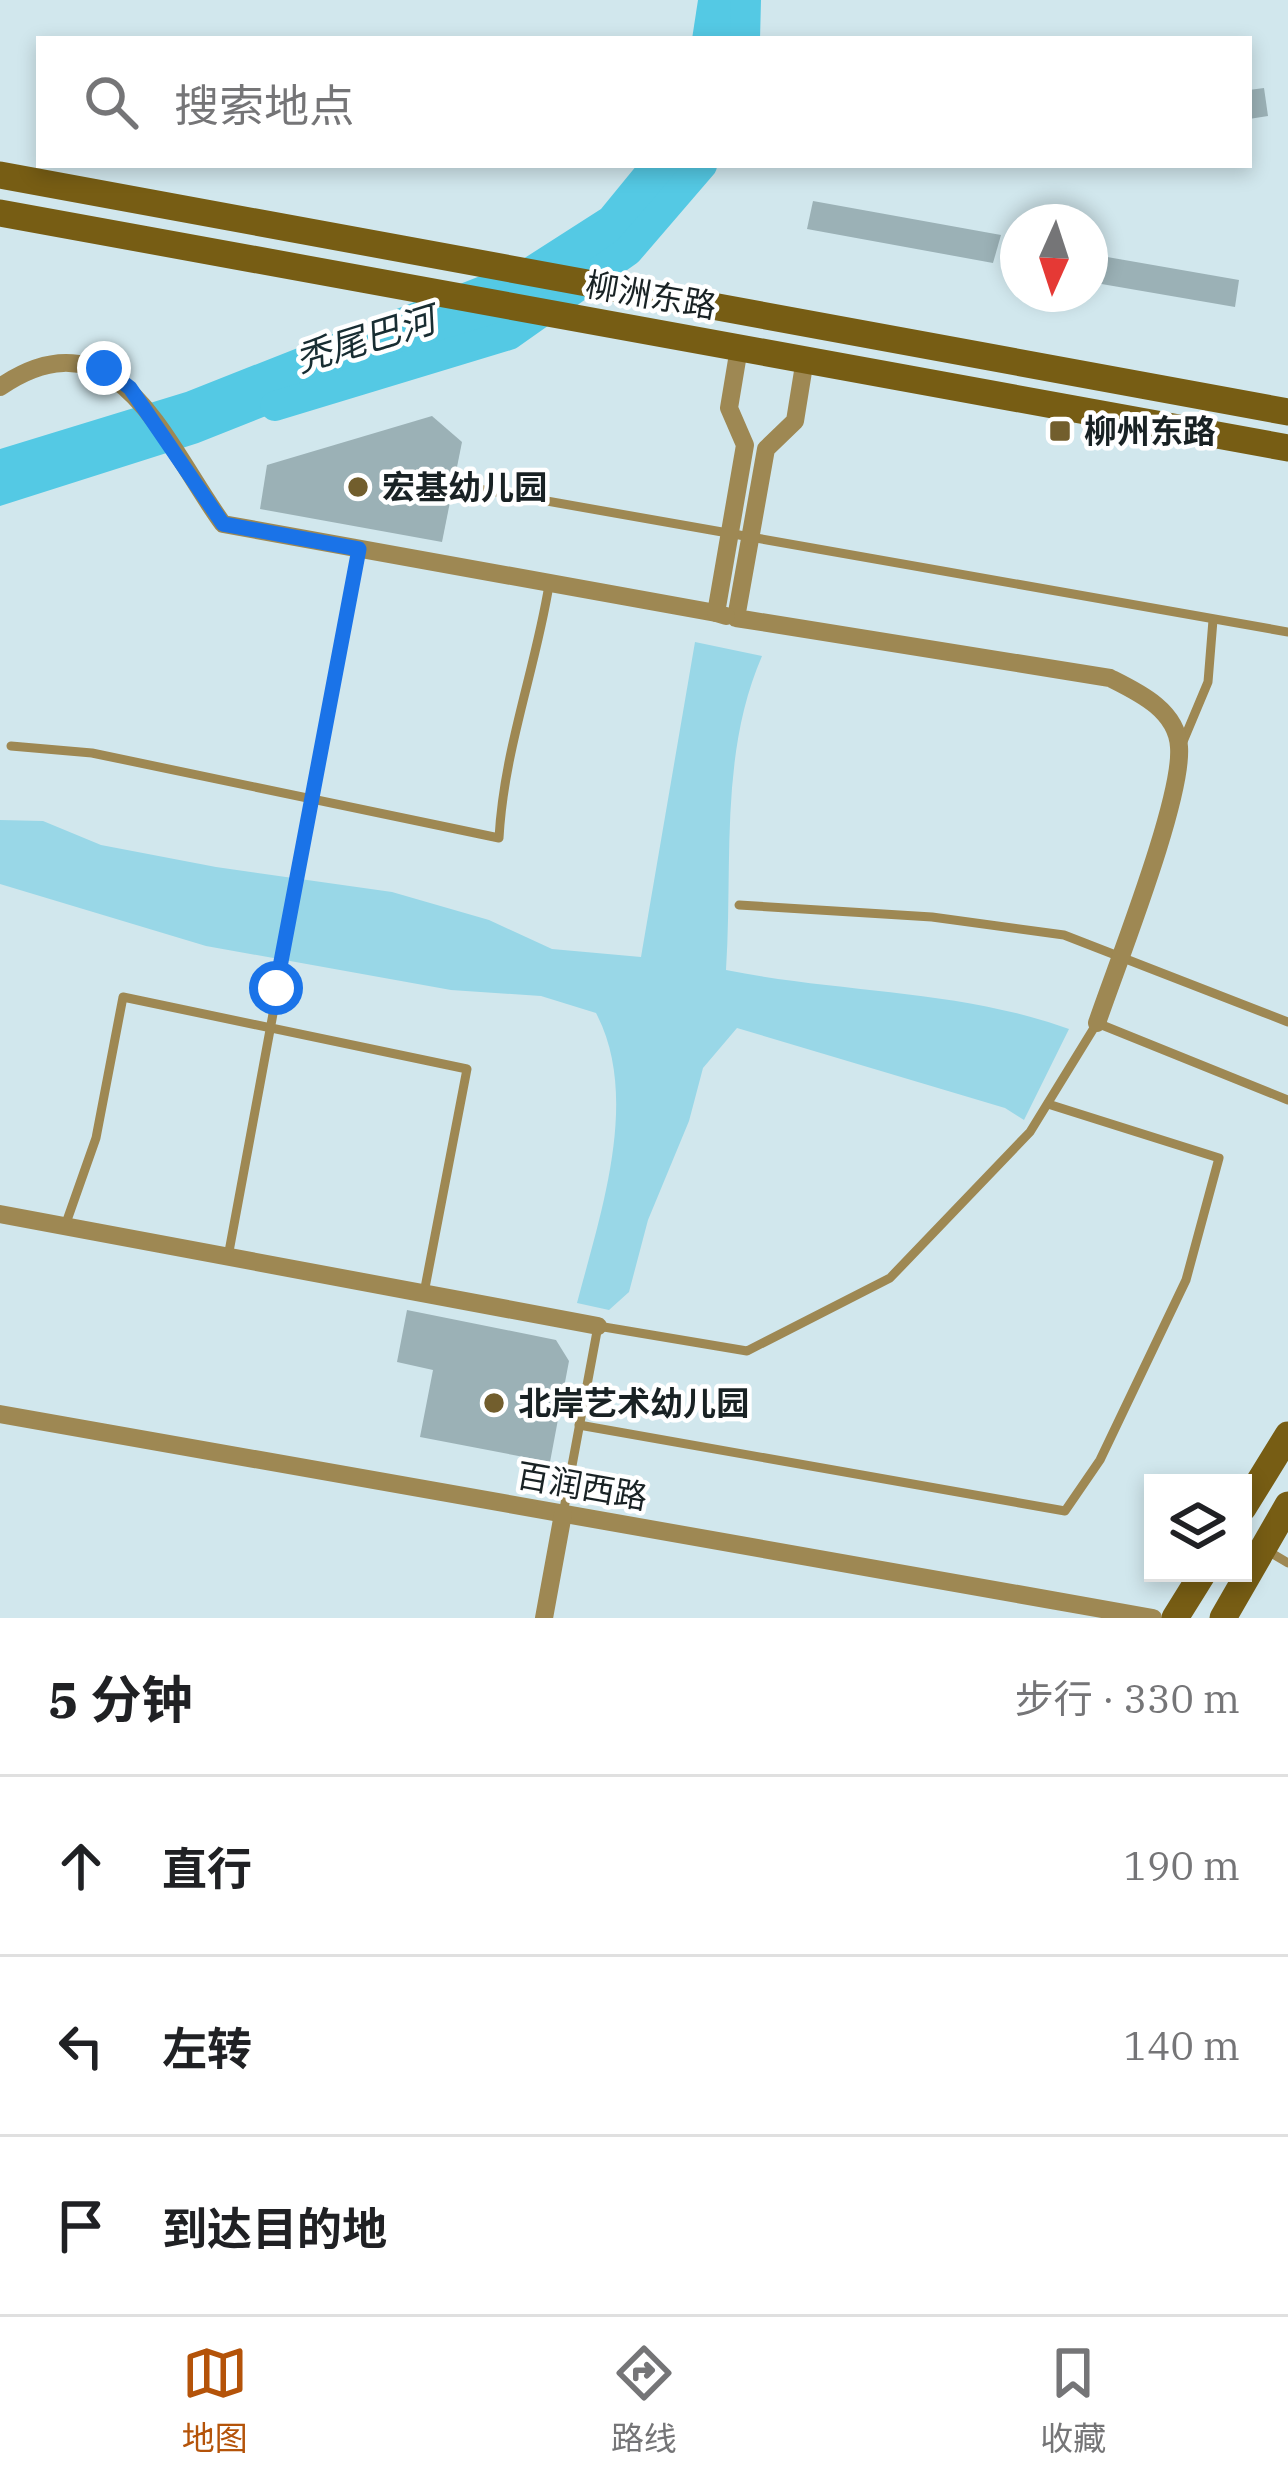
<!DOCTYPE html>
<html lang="zh">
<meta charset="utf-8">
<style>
:root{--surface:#fff;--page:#f2f2f2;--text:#202124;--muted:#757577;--line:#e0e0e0;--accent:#b45309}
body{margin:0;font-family:"IBM Plex Serif","Noto Sans SC",serif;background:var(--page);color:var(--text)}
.controls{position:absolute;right:36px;bottom:36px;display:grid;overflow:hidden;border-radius:0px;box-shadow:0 6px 18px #0003}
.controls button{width:108px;height:108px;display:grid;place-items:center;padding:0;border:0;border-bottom:3px solid var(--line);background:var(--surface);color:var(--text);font:60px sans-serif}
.compass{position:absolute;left:1000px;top:204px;width:108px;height:108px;border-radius:50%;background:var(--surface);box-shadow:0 6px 18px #0003;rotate:183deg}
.stop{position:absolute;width:36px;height:36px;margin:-27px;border:9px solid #1a73e8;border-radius:50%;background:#fff}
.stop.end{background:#1a73e8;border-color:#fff;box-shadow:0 3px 12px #0008}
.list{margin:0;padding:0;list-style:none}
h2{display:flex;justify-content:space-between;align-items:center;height:156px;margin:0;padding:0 48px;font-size:51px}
h2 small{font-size:39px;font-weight:400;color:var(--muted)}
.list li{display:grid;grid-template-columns:78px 1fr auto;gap:36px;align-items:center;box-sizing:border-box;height:180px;padding:0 48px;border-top:3px solid var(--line)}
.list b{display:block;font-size:45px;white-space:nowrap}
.list em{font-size:39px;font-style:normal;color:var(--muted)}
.icon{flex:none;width:66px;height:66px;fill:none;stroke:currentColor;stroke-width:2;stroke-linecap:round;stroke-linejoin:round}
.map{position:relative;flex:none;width:1288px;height:1618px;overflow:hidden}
.search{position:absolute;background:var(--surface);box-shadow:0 6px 18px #0003;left:36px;right:36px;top:36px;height:132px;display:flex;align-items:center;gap:30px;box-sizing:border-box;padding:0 42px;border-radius:0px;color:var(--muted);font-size:45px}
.sheet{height:696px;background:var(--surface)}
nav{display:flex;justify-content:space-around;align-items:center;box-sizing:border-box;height:168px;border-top:3px solid var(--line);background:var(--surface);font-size:33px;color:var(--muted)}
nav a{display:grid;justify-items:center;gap:6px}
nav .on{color:var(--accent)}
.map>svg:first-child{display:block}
.green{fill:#99d7e7}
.water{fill:#54c9e4}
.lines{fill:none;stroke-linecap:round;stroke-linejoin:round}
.river{stroke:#54c9e4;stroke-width:30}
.building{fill:#9bb1b6}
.lane{stroke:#9e8853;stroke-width:9}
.street{stroke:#9e8853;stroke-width:18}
.secondary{stroke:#775d14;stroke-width:27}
.route{stroke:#1a73e8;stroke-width:15}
.poi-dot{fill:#725e2d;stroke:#fff;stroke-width:4.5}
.labels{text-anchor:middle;stroke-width:9;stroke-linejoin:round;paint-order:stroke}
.street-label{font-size:33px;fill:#192224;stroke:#fff}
.poi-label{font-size:33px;font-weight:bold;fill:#192224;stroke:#fff;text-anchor:start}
.water-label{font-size:36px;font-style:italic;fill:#182d32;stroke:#fff}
</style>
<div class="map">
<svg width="1288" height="1618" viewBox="0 0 1288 1618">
<rect width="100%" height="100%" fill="#d1e7ed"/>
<path class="green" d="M695,642L762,656C719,755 733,865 726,970C840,993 958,989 1069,1029L1024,1120L1005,1108L737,1028L703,1068L689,1121L648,1220L629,1292L609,1310L577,1303C600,1215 641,1098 596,1013L541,996L451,990L206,946L0,884V820L43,821L101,845L216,867L392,892L489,920L552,949L641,957Z"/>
<g class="water">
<path d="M698,0H743L737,39H692Z"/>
<path d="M637,165H699L627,251L540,307L198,443L0,506V449L186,392L523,259L601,209Z"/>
</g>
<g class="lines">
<g class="river">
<path d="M745,39L746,0"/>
<path d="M275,406L509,335L628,251L702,165"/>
</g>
</g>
<g class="building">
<path d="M1264,88L1268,116L1249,119V90Z"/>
<path d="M813,201L1001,235L993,263L807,229Z"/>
<path d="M1090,254L1239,280L1235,307L1090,282Z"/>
<path d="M432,416L462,442L442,542L260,509L267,465Z"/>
<path d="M407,1310L556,1340L569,1361L550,1462L420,1437L433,1370L397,1362Z"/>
</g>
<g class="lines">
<g class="lane">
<path d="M473,488L1288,632"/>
<path d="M1182,744L1208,682L1213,620"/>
<path d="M11,746L92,753L499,838C504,749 535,671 549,585"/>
<path d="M739,905L932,917L1064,935L1288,1022"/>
<path d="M65,1226L96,1138L123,997L467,1069L424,1293"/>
<path d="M228,1257L359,549"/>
<path d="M579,1425L1065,1511L1100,1460L1186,1280L1219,1158L1048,1104"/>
<path d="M563,1514L598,1326L747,1351L890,1278L1030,1132L1097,1023L1288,1100"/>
<path d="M1268,1551L1288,1563"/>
</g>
<g class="street">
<path d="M805,359L795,421L766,449L736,618L1110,678C1138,692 1177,710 1179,747C1183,799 1117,964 1097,1023"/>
<path d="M0,387C117,307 165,445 223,524L716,613"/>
<path d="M726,616L716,613L745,445L729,408L739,348"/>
<path d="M0,1214L598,1326"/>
<path d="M0,1414L1153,1618"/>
<path d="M544,1618L563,1514"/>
</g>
<g class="secondary">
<path d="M0,175L1288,412"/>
<path d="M0,213L1288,448"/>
<path d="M1243,1508L1288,1435"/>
<path d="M1175,1618L1203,1573"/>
<path d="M1223,1618L1288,1505"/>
</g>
</g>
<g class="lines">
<path class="route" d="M104,368L130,388L223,524L359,549L276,988"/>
</g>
<g class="poi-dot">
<rect x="1048" y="419" width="24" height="24" rx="6"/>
<circle cx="358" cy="487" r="12"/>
<circle cx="494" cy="1403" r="12"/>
</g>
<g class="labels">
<g class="street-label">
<text transform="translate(651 295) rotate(10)" y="12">柳洲东路</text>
<text transform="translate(582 1486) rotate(10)" y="12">百润西路</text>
</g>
<g class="poi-label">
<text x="1084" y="443">柳州东路</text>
<text x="382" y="499">宏基幼儿园</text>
<text x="518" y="1415">北岸艺术幼儿园</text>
</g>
<g class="water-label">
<text transform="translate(365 339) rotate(-17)" y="13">秃尾巴河</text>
</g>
</g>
</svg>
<div class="controls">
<button><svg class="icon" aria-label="layers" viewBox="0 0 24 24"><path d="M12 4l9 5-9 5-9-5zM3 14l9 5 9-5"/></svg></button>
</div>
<svg class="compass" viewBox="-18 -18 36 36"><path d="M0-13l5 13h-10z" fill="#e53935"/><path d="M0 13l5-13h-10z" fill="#757577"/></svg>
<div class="stop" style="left:276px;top:988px"></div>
<div class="stop end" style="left:104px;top:368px"></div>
<div class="search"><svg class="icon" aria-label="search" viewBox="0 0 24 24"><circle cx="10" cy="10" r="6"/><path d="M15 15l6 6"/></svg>搜索地点</div>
</div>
<section class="sheet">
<h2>5 分钟<small>步行 · 330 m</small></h2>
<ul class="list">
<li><svg class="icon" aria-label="ahead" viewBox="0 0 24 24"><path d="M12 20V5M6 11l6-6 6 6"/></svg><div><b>直行</b></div><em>190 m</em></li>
<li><svg class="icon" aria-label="left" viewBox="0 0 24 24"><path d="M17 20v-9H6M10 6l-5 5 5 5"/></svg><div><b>左转</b></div><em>140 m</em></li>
<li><svg class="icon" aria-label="arrive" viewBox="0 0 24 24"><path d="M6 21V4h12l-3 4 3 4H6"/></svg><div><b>到达目的地</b></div></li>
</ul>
</section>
<nav>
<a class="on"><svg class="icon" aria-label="map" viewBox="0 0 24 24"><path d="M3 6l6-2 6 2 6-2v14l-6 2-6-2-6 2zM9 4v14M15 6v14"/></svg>地图</a>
<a><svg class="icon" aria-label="directions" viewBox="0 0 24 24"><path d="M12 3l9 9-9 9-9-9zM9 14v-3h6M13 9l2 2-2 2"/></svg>路线</a>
<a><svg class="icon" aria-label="saved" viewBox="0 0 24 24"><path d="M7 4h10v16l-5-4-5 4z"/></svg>收藏</a>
</nav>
